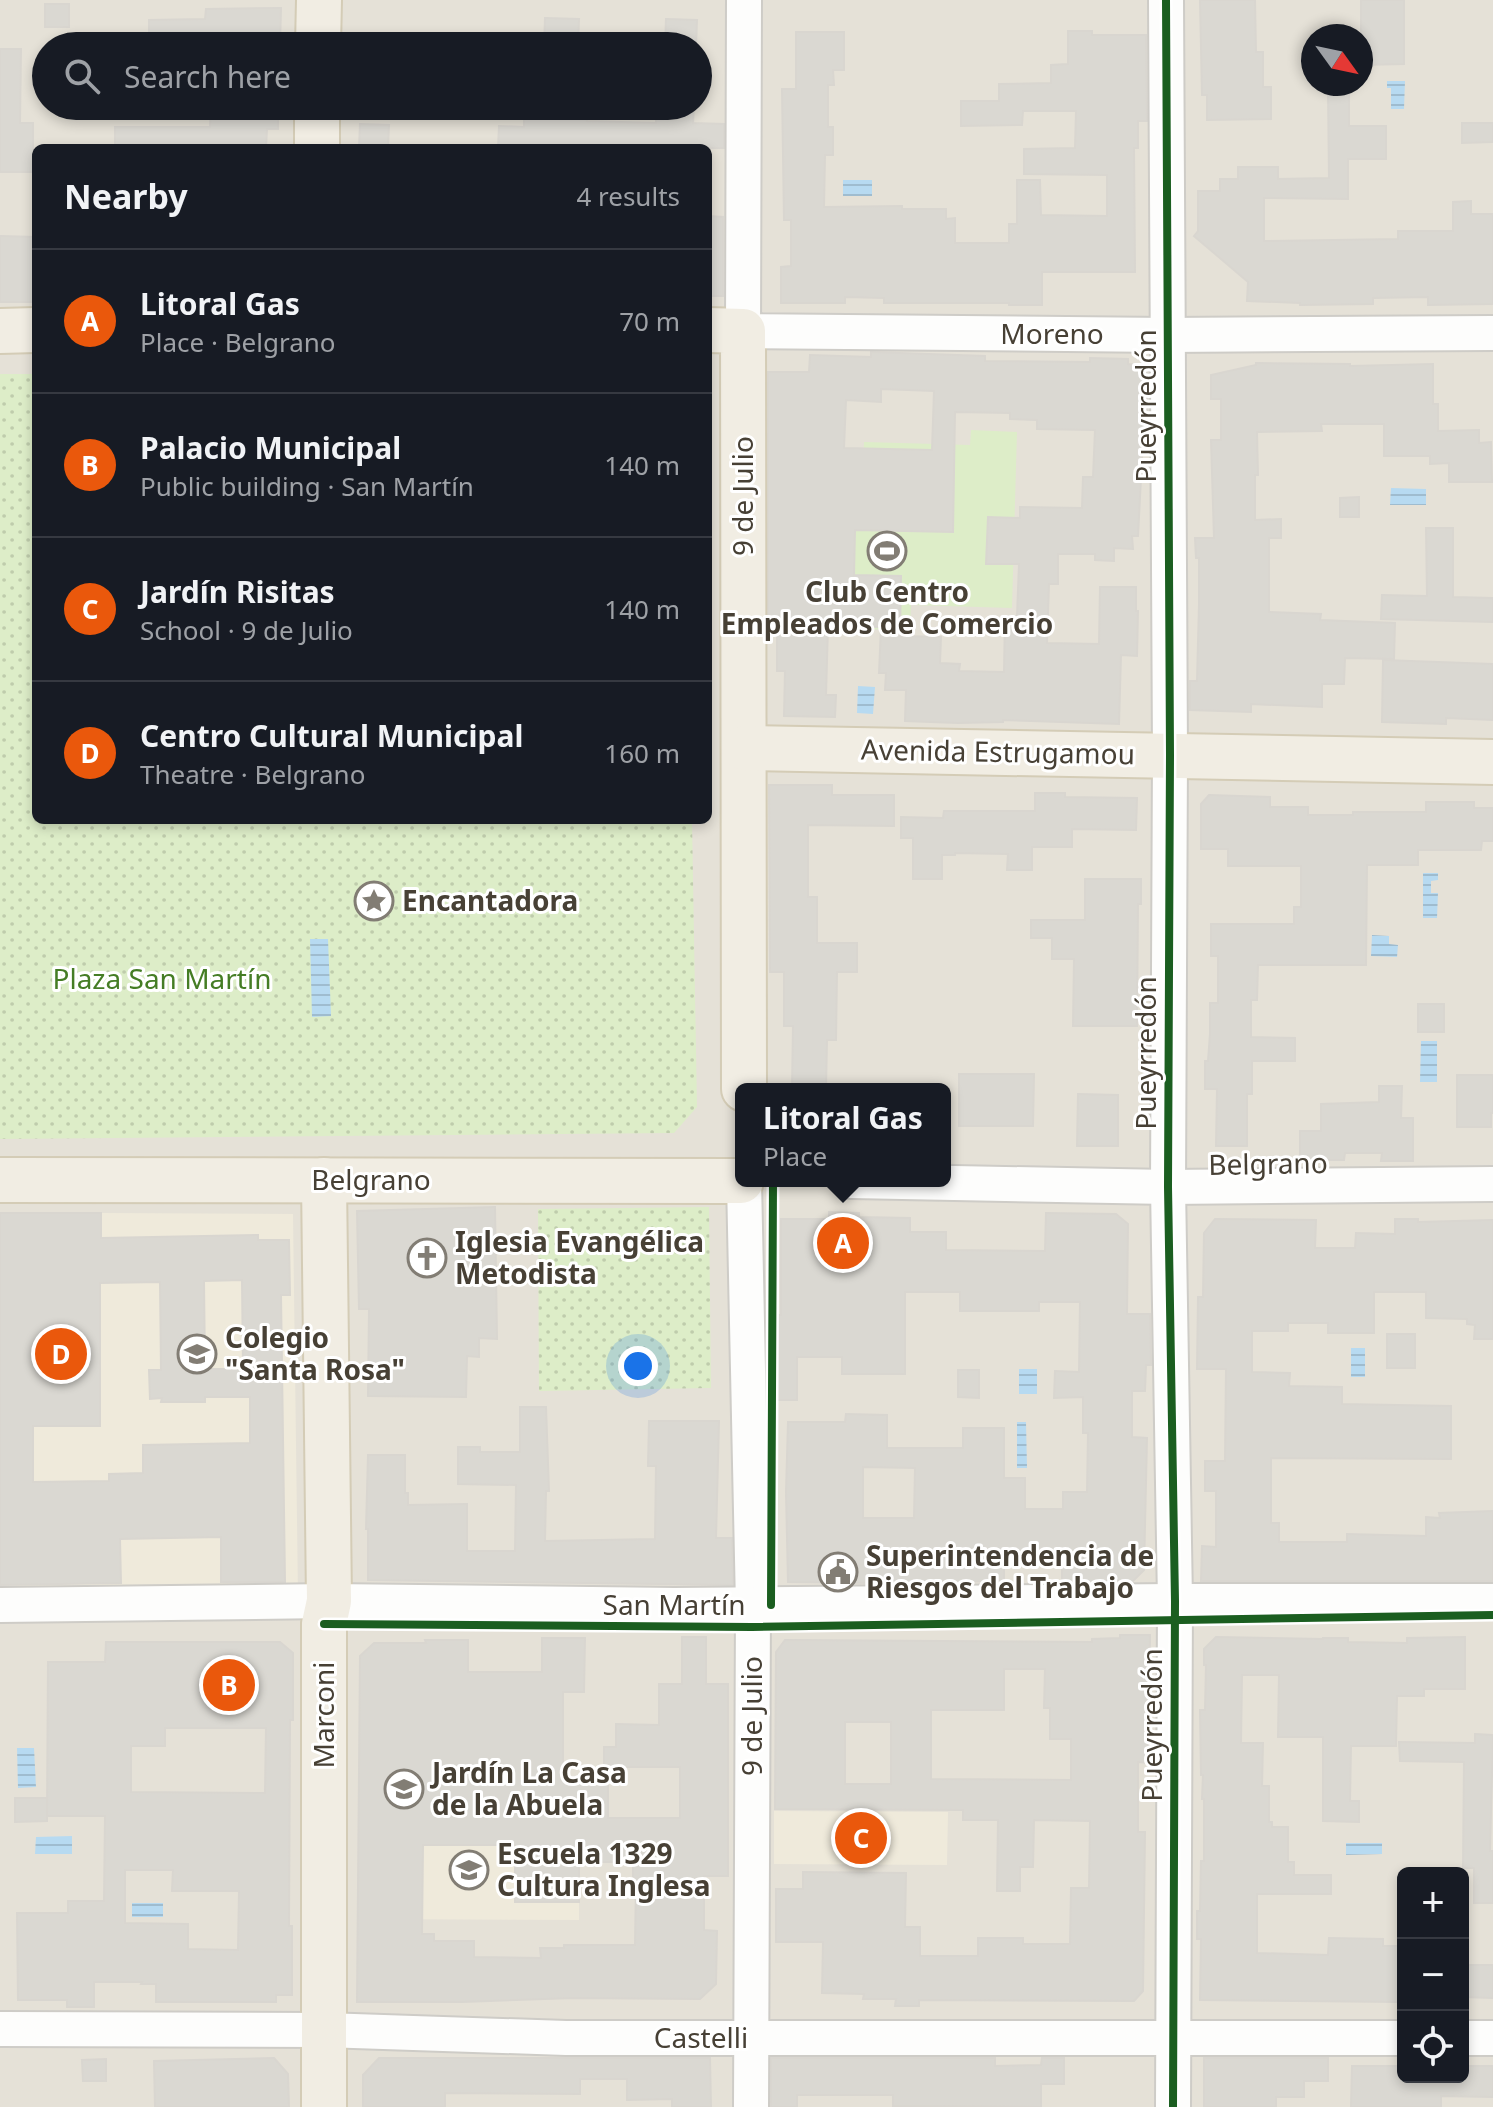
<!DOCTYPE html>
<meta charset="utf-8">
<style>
:root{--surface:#171b24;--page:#242831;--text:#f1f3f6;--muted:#9ea1a6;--line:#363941;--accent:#ea580c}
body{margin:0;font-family:"Noto Sans",sans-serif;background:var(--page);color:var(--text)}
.controls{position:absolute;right:24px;bottom:24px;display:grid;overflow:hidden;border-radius:12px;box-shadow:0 4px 12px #0003}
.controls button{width:72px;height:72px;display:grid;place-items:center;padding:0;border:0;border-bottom:2px solid var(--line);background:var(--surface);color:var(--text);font:40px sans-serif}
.compass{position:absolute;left:1301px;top:24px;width:72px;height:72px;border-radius:50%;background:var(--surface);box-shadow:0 4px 12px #0003;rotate:123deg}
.you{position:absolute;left:638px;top:1366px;width:28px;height:28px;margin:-20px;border:6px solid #fff;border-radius:50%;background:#1a73e8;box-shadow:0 0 0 12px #1a73e833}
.badge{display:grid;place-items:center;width:52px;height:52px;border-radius:50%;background:var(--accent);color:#fff;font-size:26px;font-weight:700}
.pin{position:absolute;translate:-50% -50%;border:4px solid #fff;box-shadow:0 2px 8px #0006}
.popup{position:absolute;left:735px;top:1083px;width:216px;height:104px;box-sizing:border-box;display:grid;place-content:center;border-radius:12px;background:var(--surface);filter:drop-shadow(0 2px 6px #0005);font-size:26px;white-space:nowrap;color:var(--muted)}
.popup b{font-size:30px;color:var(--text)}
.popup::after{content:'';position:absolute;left:50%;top:100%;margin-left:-16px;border:16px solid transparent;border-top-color:var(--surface)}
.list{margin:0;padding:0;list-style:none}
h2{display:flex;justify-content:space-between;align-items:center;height:104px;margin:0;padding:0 32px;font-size:34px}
h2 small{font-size:26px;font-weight:400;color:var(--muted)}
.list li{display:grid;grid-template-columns:52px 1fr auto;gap:24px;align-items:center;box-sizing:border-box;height:144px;padding:0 32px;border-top:2px solid var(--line)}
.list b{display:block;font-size:30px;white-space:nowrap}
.list p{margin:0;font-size:26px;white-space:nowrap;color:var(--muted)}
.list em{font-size:26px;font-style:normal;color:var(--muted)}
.icon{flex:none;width:44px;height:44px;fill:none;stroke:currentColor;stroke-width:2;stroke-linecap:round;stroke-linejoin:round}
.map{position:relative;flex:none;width:1493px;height:2107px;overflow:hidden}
.search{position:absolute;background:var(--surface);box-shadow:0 4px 12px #0003;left:32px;top:32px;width:680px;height:88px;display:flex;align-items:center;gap:20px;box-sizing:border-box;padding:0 28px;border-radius:44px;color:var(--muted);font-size:30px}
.panel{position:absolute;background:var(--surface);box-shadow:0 4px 12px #0003;left:32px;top:144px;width:680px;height:680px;border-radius:12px}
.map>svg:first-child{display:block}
.residential{fill:#e5e1d7;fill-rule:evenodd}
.education{fill:#efeadb}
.park{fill:url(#park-dots)}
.pitch{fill:#ddedc8}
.water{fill:url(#water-rules)}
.building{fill:#dad8d2;stroke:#d9d6d0;stroke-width:2;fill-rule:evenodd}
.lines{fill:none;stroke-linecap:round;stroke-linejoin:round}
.minor-casing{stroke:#ceccc7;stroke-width:38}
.major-casing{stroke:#d4ccb6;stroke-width:48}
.minor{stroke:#fdfdfc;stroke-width:34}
.major{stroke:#f1ede3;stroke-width:44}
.cycleway-casing{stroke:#fff;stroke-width:13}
.cycleway{stroke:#1b5e20;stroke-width:8}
.labels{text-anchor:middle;stroke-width:6;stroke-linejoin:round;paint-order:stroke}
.street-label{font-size:28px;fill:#474035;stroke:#fff}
.poi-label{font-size:28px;font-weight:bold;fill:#474035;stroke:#fff;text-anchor:start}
.park-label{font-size:28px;fill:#457d25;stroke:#fff}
</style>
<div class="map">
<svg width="1493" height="2107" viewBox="0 0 1493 2107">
<defs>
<pattern id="park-dots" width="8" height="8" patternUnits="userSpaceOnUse" patternTransform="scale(2)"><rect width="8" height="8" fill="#ddedc8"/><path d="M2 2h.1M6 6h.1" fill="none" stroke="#bfccac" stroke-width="1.8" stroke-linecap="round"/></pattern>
<pattern id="water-rules" width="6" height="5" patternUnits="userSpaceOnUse" patternTransform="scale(2)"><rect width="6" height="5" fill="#b7daf1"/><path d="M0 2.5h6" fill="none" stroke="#9fbccf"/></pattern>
</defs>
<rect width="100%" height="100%" fill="#f0efea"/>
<path class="residential" d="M0,0H1493V2107H0ZM1313,36H1361V84H1313ZM46,46H698V106H46ZM36,148H708V820H36ZM741,1089H945V1181H741ZM1403,1873H1463V2077H1403Z"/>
<g class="education">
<path d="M101,1213L293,1214L298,1596L0,1601V1426H99Z"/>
<path d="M359,1810H579V1920L358,1919Z"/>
<path d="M774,1811L948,1812L947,1865L774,1864Z"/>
</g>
<g class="park">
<path d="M0,374H36V820H692L697,1107L674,1133L0,1139Z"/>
<path d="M709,1207L711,1388L539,1391L538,1209Z"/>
</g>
<path class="pitch" d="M971,430L1017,432L1012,608L911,605L910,630L759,627L762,493L862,496L864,442L970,445Z"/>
<g class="water">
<path d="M1387,81H1405L1404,109H1391V88H1387Z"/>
<rect x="843" y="180" width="29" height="16"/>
<path d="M1391,488L1426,489V505H1390Z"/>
<path d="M858,686L875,687L873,714L857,713Z"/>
<path d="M1423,873H1438V880L1431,881V893H1438L1437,918H1423Z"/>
<path d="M1372,935L1389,936V944L1398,945L1397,957L1371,956Z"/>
<path d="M310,939H328L331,1016L312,1017Z"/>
<path d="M1421,1041H1437V1082H1420Z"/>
<rect x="1351" y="1348" width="14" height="29"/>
<rect x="1019" y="1369" width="18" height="25"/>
<path d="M1017,1422H1026L1027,1468H1017Z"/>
<path d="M17,1748H34L36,1787L18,1788Z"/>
<path d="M72,1836V1854H35L36,1837Z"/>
<path d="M1346,1843H1382V1854L1346,1855Z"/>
<rect x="132" y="1903" width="31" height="14"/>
</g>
<g class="building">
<path d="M1200,0H1255L1256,52H1263V87H1271V119L1207,120V95H1202Z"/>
<path d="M1361,0H1404V64L1361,65Z"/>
<rect x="45" y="4" width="24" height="23"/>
<path d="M281,8L280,46H149V20L205,19L206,9Z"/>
<path d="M545,18L579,19L578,46H544Z"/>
<path d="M666,19L697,20L696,46H665Z"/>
<path d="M1068,31H1092V35H1146L1147,121H1138V148H1134L1135,272H1042V305H1009V303H884V298L845,297V303H781V267L791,266V220H784L782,89H796V32H844V70H833L834,85H828V127H833V155H825L824,207L902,206V209H946V219L955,218V243H1009V224H1017V180H1040L1041,215L1107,216V175L1024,174V149L1075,148L1076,111H1023L1022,125L961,126V101H999V84L1051,83V65L1068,64Z"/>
<path d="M0,49H21L20,123H33V172H0Z"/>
<path d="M1349,88V126H1386V159H1348V199L1264,198V241L1398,239V231H1453V202L1471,201V214H1493V304L1428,305V297L1373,298V304L1300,305V303L1247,301L1248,282L1194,236L1198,231V191H1220V179H1238V167H1278V179L1329,178L1328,89Z"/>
<path d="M211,106H278V129H267L266,148H115V127H210Z"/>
<path d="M524,106H588L587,121L656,123V106H694L693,123L724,124V148H498L499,126L524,127Z"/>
<path d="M1462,123H1493V142L1462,143Z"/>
<path d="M360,124L389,125L388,148H359Z"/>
<path d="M708,216L723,217V296H708Z"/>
<path d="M0,236L36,237V302H0Z"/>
<path d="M871,352L985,356V361L1090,362V358L1128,359V364L1148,365L1147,439H1143L1138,536H1132L1133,549L1114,548V561L1095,560V554H1058V584H1049L1047,643L1099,644L1100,587H1136V611H1138L1137,656L1121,655L1119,724L1003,720V722L958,723L905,721L906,690H885L886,673H879L881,627L828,626L826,695H836L835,717L784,716L785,671H777V625H768V372H809L810,355L871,357ZM881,389L934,391L932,450L844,448L846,400L881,402ZM955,412L1010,413V419L1037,420V429L1095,430L1093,477H1083L1082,508L1020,507V518L988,517L986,564H1019L1017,616H1005L1004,672L959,671L960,664L940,663L941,637L900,636L901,576L854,575L855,530L953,532Z"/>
<path d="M1256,363L1350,364V366L1433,364V404H1438V431L1479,430V443L1491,442L1492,482H1449V463L1430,464V456H1384V424H1321L1322,431L1257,432L1258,475H1255V520L1281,519V538H1269V612L1321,614L1320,620L1395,623L1394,659L1345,658L1344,684H1322V707L1251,704V712L1190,710V681H1197L1199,604V558H1196L1195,538H1214L1211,440H1221V399H1211V375L1256,365Z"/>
<path d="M1359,497V517H1340V498Z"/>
<path d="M1426,528H1453V597L1493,598V622L1381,619L1382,595L1427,596Z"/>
<path d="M1383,660L1493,664V720L1446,718V724L1382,722Z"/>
<path d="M769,785H832V795H894V826L808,825V897H817V943H857V972H837L836,1040H827L826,1089H792L793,1026H784V972H770Z"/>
<path d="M1035,793H1065V797L1137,798L1136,830L1072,829V847H1032V870H1007L1008,854L955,853V855H942V879H913V838H901V817L943,818L944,811H1035Z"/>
<path d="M1209,795L1270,797V807H1308V815H1353V812H1426V802H1474V808H1493V841H1482L1481,850H1418V865H1367L1366,965H1258L1257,1000H1251V1037L1295,1038V1061H1252V1094H1247V1146H1216L1217,1089H1205V1061H1208L1210,1034V1003H1218V956H1211V924H1294V907H1301V866H1228V849H1201V804Z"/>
<path d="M1085,879H1141V904H1138L1137,1026H1073L1074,959H1052V938H1031V920H1085Z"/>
<rect x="1418" y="1004" width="26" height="28"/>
<path d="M959,1074H1034L1033,1126H959Z"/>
<path d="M1457,1075H1493V1113H1491V1127H1457Z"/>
<path d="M1379,1086H1402L1401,1118H1413V1161H1381L1382,1153H1345L1344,1160H1300V1131H1321V1104L1379,1102Z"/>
<path d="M1078,1094L1118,1095V1146H1077Z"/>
<path d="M495,1207L497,1339L479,1338V1357L467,1356L466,1397L368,1396L369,1309H359L357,1211Z"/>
<path d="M829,1212L859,1213V1217L910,1218V1232H946V1250L1045,1251L1046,1213L1116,1214L1128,1224L1127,1314H1150L1151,1365H1146L1145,1391H1132V1437L1147,1438L1144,1570L1133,1581L1062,1582V1564L1004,1563V1581L872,1583L788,1582L786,1492L788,1422H845L846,1414L887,1415V1448H963V1428H1004V1478H1025V1509H1063V1492H1087L1088,1433H1083V1397L1054,1398L1055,1371L1079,1372L1080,1302H1039V1311H960V1292H905V1374H842V1357H797V1400H777L778,1315H781V1219H829ZM863,1467L915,1468L914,1518H863Z"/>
<path d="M0,1213H101V1238L258,1235V1240H289L290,1295H281L285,1582H221V1537L120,1539L121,1583L0,1585ZM242,1280L243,1369H205L204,1281ZM160,1282L161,1370H149L150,1399L162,1398L161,1402H205V1397H250V1443L143,1445V1473L109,1474V1481L33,1482V1426H100V1283Z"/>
<path d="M1215,1219L1316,1220L1315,1248H1355L1356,1233L1395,1234V1219H1418V1222L1493,1220V1339H1474L1475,1325L1467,1324V1319L1426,1318V1292H1374V1333H1328V1323H1288V1331H1252V1372L1290,1373L1289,1386L1342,1387V1404L1451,1406V1459L1271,1458V1523H1279V1542H1347V1534L1426,1536V1517L1440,1518L1439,1513L1493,1511V1581H1201L1202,1546L1216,1547V1491H1205V1461H1225L1226,1369H1197L1198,1297H1203L1204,1233Z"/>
<rect x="1387" y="1334" width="28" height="34"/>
<path d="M958,1370H979V1398L958,1397Z"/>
<path d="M520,1407H546L549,1491H546L545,1541L655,1539L656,1466H648L649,1421H719L716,1538H732L733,1585L368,1580V1529H366L368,1455H405V1493H408V1505L467,1504V1551H515L516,1485L458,1484V1447H480V1452H520Z"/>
<path d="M1120,1635H1150L1148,1763L1138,1762V1832H1145L1143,1991L1134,2001L919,2000V2006H895L896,1999H863L864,1994L822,1993L823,1942H776V1889H803V1872L906,1873L905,1927H920V1956H978V1938H1023V1944H1070L1071,1888H1089L1090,1821L1034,1820L1033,1867H1020V1891H997L998,1820H963V1810L775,1809L776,1652L785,1640L1092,1642V1639L1120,1638ZM1004,1669H1045L1044,1708H1050V1739H1071V1780L931,1779V1710H1004ZM845,1722H891V1784H845Z"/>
<path d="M682,1637H706V1684H728V1876H704V1930L717,1931L716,1984L700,1999L574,1998L462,2002H357L360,1656L374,1643H426L425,1640H468V1672H542V1638H585L584,1692H563V1777H608V1818H680V1767H604V1747H616V1724L659,1725V1684H682ZM423,1845H515V1902H579V1862H633V1883H636L635,1945H564V1948H540L541,1958L474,1957V1941H434V1934H422Z"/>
<path d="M1216,1637L1323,1639V1638H1348V1642L1407,1643V1638L1465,1637V1689H1424V1696H1397L1396,1746H1351L1350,1801H1359V1822L1323,1821V1737H1278L1279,1675H1242L1241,1743H1263L1262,1786H1269V1822H1272V1827H1288V1862H1294V1875H1331V1894H1257V1953L1328,1955L1329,1938L1383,1939V1946H1399L1398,2002L1200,2000L1201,1939H1197V1911H1200L1201,1861H1204V1799H1202L1203,1775H1201L1200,1710H1205L1206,1665H1204V1649Z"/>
<path d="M106,1642H280L293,1653V1720H290L289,1926H292V1995H276V2002H156V1984H141L142,1982H94V2007H67V2000H18L17,1913H68V1901H104L105,1816H47L48,1662H105ZM165,1728H266L265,1793L131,1792V1746H165ZM125,1870H173L172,1891H239L238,1950L188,1949V1924L125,1923Z"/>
<path d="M1475,1734L1493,1735L1490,1851H1493V1903H1474V1868H1463L1464,1762L1400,1761L1399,1742L1475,1743Z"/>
<path d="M15,1798H47V1821L15,1822Z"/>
<path d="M1463,1965H1493V1998L1463,1997Z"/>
<path d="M274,2058L288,2074L289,2107H155L154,2061Z"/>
<path d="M379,2058H710L711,2107H672V2099L627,2100V2079H580V2094L445,2093V2107H363V2075Z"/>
<path d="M771,2058H995V2066L1041,2065L1042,2058H1064V2084H1041V2107L893,2106V2095H797V2107H771Z"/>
<path d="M1204,2058H1328V2081H1304V2097H1276V2107H1204Z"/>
<path d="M106,2059V2081H83L82,2060Z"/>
<path d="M1352,2066H1403V2077H1463V2066H1493V2097L1441,2096V2107H1351Z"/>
</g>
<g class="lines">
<g class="minor-casing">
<g id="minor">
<path d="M744,0L743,331L1167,335L1493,333"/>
<path d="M1166,0L1170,755L1168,1187L1175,1601L1173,2107"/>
<path d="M744,1181L753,1605L751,2107"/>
<path d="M851,1181L1168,1187L1493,1184"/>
<path d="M0,1605L329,1601L674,1605L1175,1601H1493"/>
<path d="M0,2029L324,2030L566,2038H1403"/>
<path d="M1463,2038H1493"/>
</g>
</g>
<g class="major-casing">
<g id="major">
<path d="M318,46L319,0"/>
<path d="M317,148V106"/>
<path d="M708,330L743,331L744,1089"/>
<path d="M0,331L36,330"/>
<path d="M744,748L1493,762"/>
<path d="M0,1180L741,1181"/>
<path d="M324,2107V1624L329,1601L324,1180"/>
</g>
</g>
<use href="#minor" class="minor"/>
<use href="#major" class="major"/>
<g class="cycleway-casing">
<g id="cycleway">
<path d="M1166,0L1170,755L1168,1187L1175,1601L1173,2107"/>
<path d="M771,1605L773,1181"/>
<path d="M324,1624L752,1627L1493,1615"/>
</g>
</g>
<use href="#cycleway" class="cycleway"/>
</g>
<defs>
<g id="stadium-ring" transform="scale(2)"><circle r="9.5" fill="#fff" stroke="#827d74" stroke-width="1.5"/><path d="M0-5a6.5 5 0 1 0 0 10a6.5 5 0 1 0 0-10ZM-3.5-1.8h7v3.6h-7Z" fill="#827d74"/></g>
<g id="sight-ring" transform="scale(2)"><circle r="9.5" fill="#fff" stroke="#827d74" stroke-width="1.5"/><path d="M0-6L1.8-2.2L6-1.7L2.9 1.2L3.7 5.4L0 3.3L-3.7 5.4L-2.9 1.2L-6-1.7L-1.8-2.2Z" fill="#827d74"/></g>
<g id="church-ring" transform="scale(2)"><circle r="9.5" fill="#fff" stroke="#827d74" stroke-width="1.5"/><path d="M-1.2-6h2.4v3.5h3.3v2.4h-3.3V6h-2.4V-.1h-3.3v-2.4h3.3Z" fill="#827d74"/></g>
<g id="school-ring" transform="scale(2)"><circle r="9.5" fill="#fff" stroke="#827d74" stroke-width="1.5"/><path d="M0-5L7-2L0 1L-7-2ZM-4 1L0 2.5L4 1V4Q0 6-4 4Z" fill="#827d74"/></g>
<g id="civic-ring" transform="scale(2)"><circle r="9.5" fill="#fff" stroke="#827d74" stroke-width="1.5"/><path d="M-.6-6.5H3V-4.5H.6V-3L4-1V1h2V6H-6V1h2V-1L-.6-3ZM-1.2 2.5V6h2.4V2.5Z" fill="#827d74"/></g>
</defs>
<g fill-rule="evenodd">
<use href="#stadium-ring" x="887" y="551"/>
<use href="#sight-ring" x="374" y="901"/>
<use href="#church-ring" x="427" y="1258"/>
<use href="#school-ring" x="197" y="1354"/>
<use href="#civic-ring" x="838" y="1572"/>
<use href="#school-ring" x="404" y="1789"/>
<use href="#school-ring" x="469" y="1870"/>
</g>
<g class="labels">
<g class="street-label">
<text x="1052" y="344">Moreno</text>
<text transform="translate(1146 406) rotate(-90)" y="10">Pueyrredón</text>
<text transform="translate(743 496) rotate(-90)" y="10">9 de Julio</text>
<text transform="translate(998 752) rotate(1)" y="10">Avenida Estrugamou</text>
<text transform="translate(1146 1053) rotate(-90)" y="10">Pueyrredón</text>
<text transform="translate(1268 1164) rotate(-1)" y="10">Belgrano</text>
<text x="371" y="1190">Belgrano</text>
<text x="674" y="1615">San Martín</text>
<text transform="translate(324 1715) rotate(-90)" y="10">Marconi</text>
<text transform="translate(752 1716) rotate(-90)" y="10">9 de Julio</text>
<text transform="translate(1152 1725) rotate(-90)" y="10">Pueyrredón</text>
<text x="701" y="2048">Castelli</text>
</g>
<g class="poi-label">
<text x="887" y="602" text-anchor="middle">Club Centro<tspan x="887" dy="32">Empleados de Comercio</tspan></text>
<text x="402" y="911">Encantadora</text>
<text x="455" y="1252">Iglesia Evangélica<tspan x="455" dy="32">Metodista</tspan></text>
<text x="225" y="1348">Colegio<tspan x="225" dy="32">"Santa Rosa"</tspan></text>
<text x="866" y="1566">Superintendencia de<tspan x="866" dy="32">Riesgos del Trabajo</tspan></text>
<text x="432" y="1783">Jardín La Casa<tspan x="432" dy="32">de la Abuela</tspan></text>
<text x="497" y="1864">Escuela 1329<tspan x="497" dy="32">Cultura Inglesa</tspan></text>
</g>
<g class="park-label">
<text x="162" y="989">Plaza San Martín</text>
</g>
</g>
</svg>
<div class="controls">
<button>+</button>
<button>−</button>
<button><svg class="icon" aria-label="locate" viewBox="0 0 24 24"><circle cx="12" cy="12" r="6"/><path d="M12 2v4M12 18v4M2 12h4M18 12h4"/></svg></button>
</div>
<svg class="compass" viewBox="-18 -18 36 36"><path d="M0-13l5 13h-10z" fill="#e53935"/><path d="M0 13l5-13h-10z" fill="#9ea1a6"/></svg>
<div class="you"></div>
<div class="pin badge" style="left:843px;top:1243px">A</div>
<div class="popup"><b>Litoral Gas</b>Place</div>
<div class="pin badge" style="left:229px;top:1685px">B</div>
<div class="pin badge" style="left:861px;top:1838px">C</div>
<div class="pin badge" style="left:61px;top:1354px">D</div>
<div class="search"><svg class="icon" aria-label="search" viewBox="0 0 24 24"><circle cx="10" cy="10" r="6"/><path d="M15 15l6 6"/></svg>Search here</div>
<section class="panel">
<h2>Nearby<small>4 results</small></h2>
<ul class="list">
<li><span class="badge">A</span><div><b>Litoral Gas</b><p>Place · Belgrano</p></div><em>70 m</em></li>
<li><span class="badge">B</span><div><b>Palacio Municipal</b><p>Public building · San Martín</p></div><em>140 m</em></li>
<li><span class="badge">C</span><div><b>Jardín Risitas</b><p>School · 9 de Julio</p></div><em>140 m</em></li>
<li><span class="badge">D</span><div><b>Centro Cultural Municipal</b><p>Theatre · Belgrano</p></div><em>160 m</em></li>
</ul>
</section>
</div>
